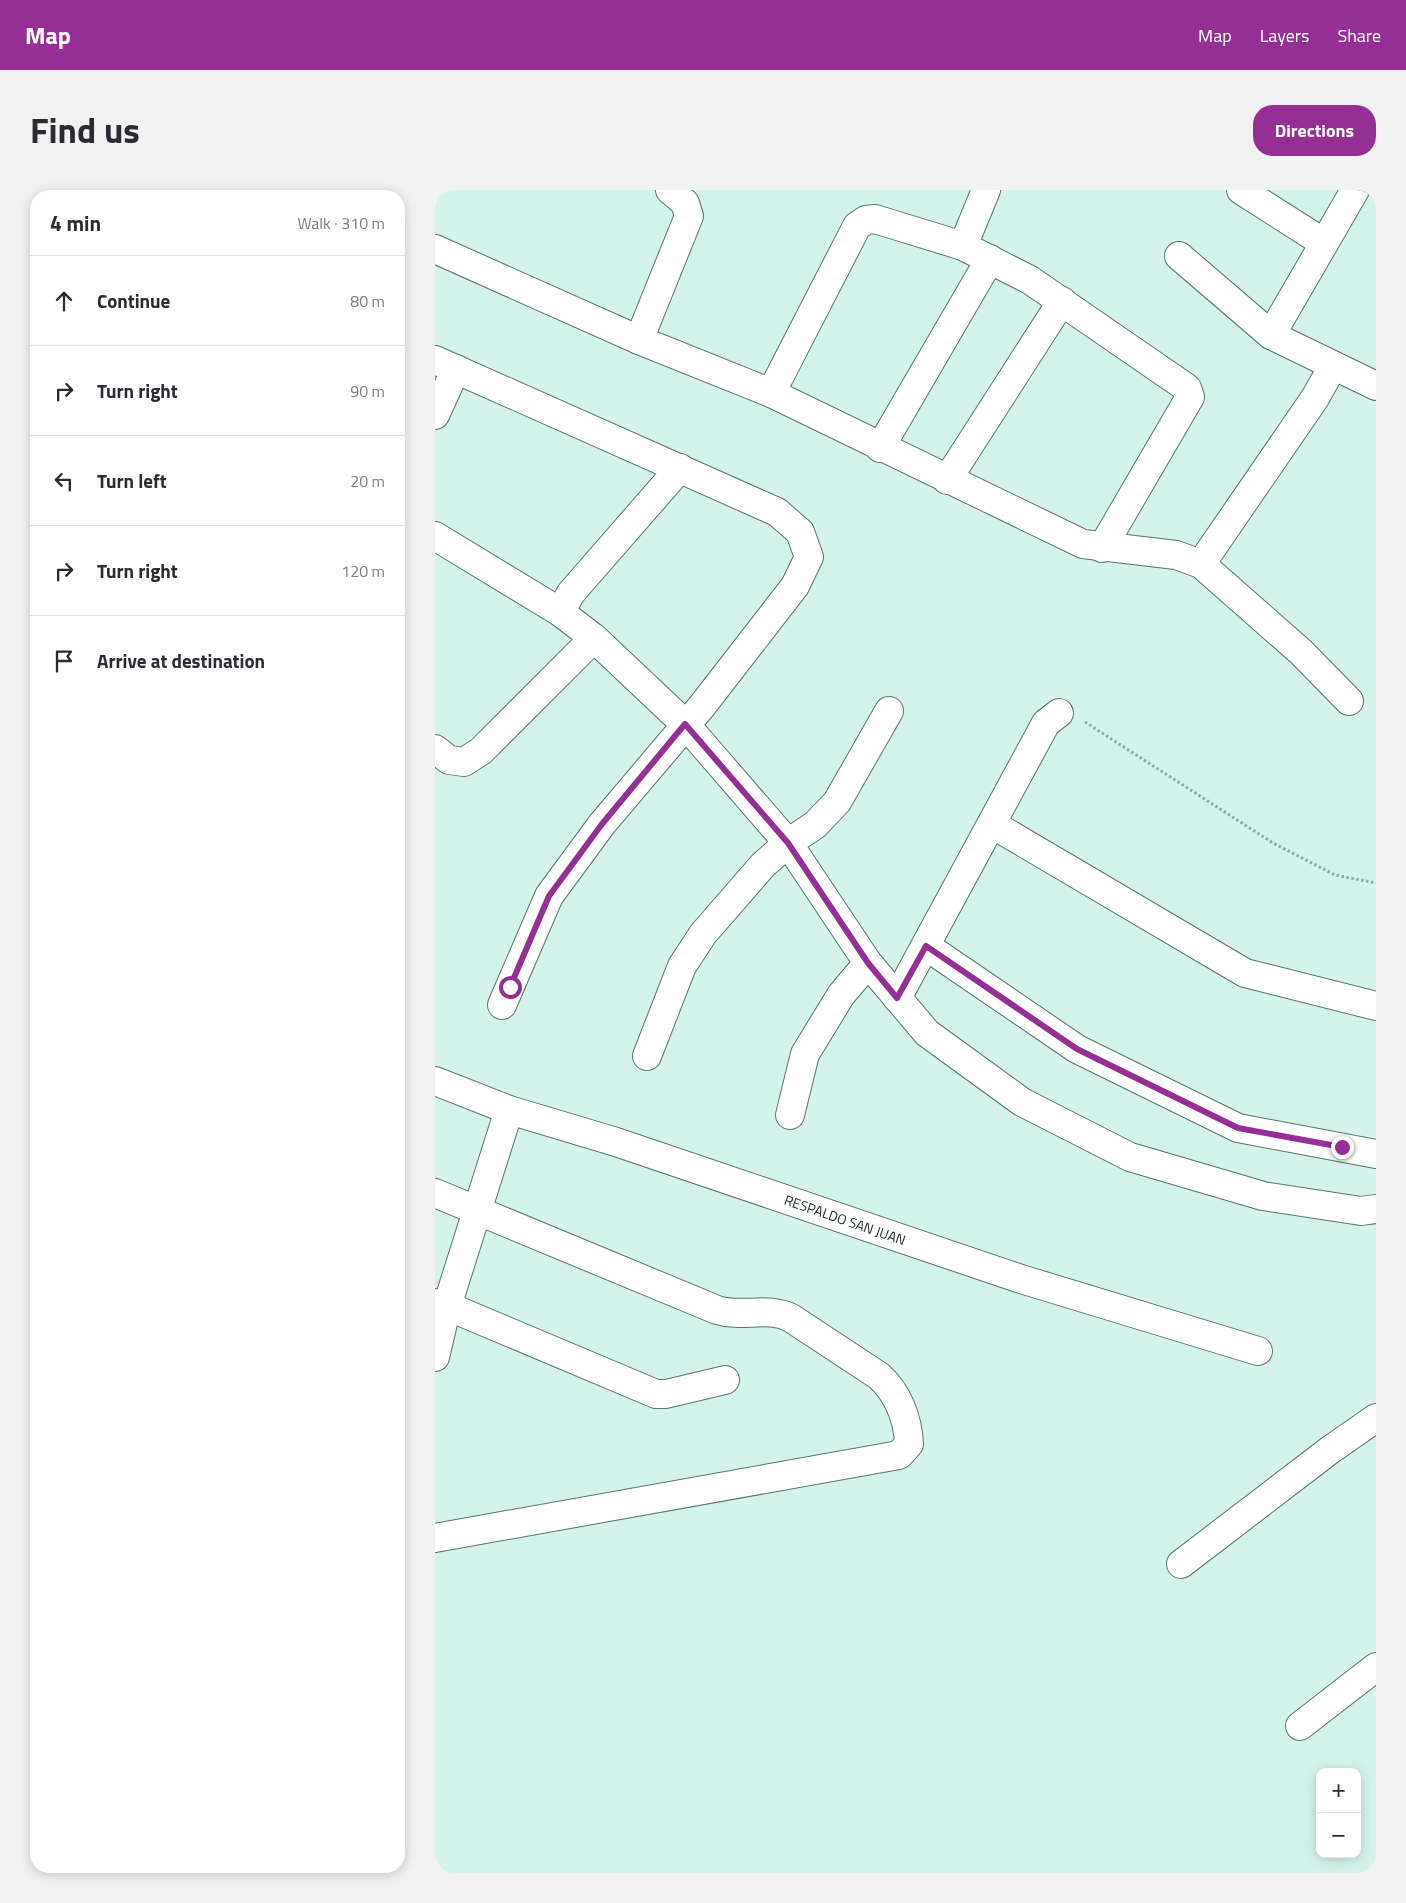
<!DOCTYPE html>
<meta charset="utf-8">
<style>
:root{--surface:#fff;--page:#f2f2f3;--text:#2b2b33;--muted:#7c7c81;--line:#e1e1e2;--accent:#952f95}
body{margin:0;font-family:"Titillium Web",sans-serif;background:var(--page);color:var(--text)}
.controls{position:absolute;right:15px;bottom:15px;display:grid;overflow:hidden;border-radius:10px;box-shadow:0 2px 12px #0003}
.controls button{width:45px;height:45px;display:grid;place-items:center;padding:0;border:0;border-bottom:1px solid var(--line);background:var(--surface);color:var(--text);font:25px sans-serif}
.stop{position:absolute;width:15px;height:15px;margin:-11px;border:4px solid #952f95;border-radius:50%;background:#fff}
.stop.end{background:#952f95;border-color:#fff;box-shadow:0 1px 5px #0008}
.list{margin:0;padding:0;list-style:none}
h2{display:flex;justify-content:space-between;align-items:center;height:65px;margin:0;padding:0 20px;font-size:21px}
h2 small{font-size:16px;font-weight:400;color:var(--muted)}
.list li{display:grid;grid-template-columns:32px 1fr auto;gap:15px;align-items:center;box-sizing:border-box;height:90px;padding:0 20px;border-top:1px solid var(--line)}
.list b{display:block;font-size:19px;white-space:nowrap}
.list em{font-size:16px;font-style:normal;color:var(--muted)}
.icon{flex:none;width:28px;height:28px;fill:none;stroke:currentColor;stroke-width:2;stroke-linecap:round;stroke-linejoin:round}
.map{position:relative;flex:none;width:941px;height:1683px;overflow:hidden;border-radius:20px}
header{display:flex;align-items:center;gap:30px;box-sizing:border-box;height:70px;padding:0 25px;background:var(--accent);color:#fff}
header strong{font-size:24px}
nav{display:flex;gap:28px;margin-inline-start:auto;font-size:18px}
.intro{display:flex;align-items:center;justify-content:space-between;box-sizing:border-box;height:120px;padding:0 30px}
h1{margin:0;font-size:35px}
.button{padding:12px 22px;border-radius:20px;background:var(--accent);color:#fff;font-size:18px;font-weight:700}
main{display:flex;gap:30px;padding:0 30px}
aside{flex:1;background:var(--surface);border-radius:20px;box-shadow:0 2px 12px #0003}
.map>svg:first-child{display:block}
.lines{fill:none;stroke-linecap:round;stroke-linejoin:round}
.minor-casing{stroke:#57746d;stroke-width:30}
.path{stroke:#90a8a1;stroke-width:3;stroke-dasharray:2.5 2.5;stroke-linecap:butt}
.minor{stroke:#fff;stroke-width:28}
.route{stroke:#952f95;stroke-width:6}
.labels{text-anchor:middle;stroke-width:4.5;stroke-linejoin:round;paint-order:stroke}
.street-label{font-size:14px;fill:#202c29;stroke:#fff}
</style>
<header>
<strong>Map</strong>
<nav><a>Map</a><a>Layers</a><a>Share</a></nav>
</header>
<div class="intro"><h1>Find us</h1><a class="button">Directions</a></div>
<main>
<aside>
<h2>4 min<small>Walk · 310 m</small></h2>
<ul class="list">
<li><svg class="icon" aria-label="ahead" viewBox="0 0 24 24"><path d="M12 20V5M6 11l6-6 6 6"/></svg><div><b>Continue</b></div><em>80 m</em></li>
<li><svg class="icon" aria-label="right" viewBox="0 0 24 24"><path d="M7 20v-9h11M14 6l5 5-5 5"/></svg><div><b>Turn right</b></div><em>90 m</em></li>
<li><svg class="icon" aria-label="left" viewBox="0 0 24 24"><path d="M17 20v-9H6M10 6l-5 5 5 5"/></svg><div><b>Turn left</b></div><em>20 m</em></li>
<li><svg class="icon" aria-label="right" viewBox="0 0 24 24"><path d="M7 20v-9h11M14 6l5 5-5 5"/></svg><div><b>Turn right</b></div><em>120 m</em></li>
<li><svg class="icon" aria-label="arrive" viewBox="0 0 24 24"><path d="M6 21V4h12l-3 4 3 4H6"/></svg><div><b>Arrive at destination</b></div></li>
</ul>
</aside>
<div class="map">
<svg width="941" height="1683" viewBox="0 0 941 1683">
<rect width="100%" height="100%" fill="#d4f4eb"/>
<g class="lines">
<g class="minor-casing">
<g id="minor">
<path d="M806,0L889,53"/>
<path d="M528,56L551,0"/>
<path d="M0,59L204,150L336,203L648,354L741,365L766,374L866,462L914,511"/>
<path d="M744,66L836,145L941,196"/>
<path d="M836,145L920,0"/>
<path d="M204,150L254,26L250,13L235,0"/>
<path d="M0,170L342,322L365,342L374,367L360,396L267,516L167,634L114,706L67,815"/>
<path d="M336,203L422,36L431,30L440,29L528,56L595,90L752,198L755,207L667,358"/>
<path d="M0,225L21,179"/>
<path d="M445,258L555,69"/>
<path d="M512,290L627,111"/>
<path d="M0,346L125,422L159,448L250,534L353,653L433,773L492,843L587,912L695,967L828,1006L926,1021L941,1019"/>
<path d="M766,374L880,208L898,176"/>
<path d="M125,422L136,403L245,278"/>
<path d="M0,559L14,570L29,572L46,561L159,448"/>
<path d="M557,634L810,783L941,816"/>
<path d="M491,756L642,859L803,938L941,964"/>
<path d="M462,808L611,533L624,523"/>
<path d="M212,866L247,776L268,744L328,675L353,653L380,635L402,612L454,521"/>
<path d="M0,891L74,920L178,951L586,1089L823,1161"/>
<path d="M355,925L370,864L406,805L433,773"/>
<path d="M0,1003L282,1120C307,1128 333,1116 356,1128L444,1186C463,1203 473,1229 474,1254L464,1265L0,1348"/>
<path d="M0,1113L12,1116L221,1204H231L290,1190"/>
<path d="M0,1167L12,1116L74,920"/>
<path d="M746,1374L895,1260L941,1228"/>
<path d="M865,1536L941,1477"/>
</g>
</g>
<path class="path" d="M650,532L838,653L900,685L941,693"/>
<use href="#minor" class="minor"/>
</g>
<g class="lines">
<path class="route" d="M75,797L114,706L167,634L250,534L353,653L433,773L462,808L491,756L642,859L803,938L907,957"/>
</g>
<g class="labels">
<g class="street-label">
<text transform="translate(410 1030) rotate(19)" y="5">RESPALDO SAN JUAN</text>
</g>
</g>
</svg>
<div class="controls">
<button>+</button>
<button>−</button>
</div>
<div class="stop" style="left:75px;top:797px"></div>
<div class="stop end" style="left:907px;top:957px"></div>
</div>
</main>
